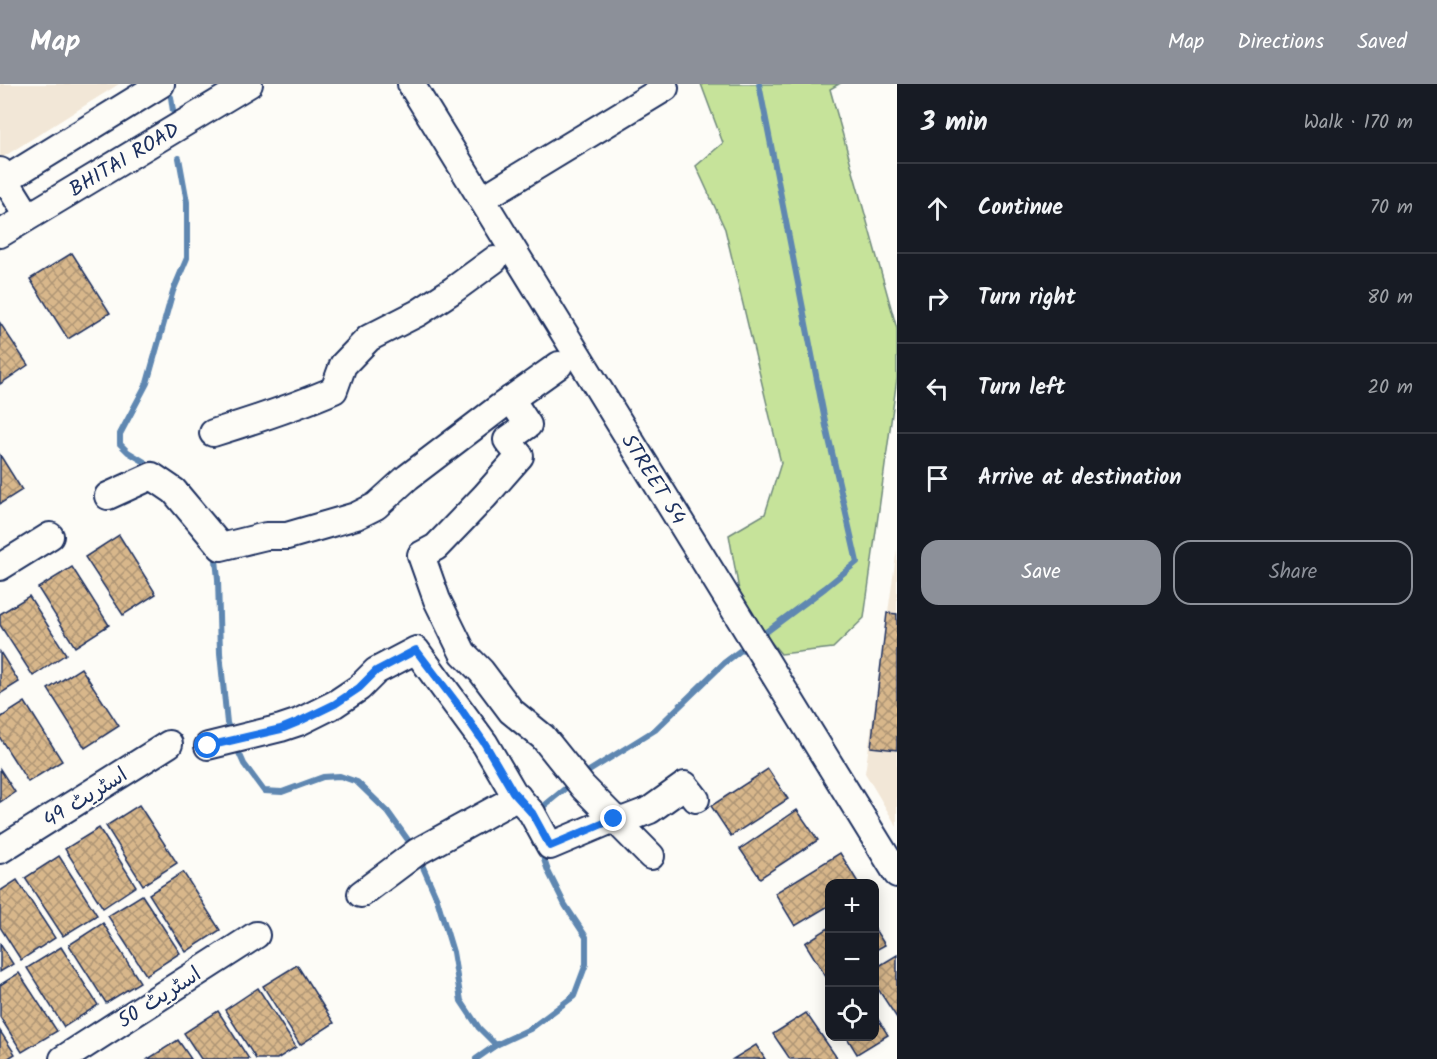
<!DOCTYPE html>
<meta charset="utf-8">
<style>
:root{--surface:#171b24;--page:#242831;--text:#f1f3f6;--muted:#9ea1a6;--line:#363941;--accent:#8c9099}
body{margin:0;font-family:Kalam,"Playpen Sans Arabic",sans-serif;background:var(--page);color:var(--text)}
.controls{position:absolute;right:18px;bottom:18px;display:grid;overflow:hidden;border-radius:12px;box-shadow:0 3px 15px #0003}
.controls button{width:54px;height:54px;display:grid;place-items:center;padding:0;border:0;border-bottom:2px solid var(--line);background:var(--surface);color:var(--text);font:30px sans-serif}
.stop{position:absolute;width:18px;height:18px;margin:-14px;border:4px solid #1a73e8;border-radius:50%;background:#fff}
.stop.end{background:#1a73e8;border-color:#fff;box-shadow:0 2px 6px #0008}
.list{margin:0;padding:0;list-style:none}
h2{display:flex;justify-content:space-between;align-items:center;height:78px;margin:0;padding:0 24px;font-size:26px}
h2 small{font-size:20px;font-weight:400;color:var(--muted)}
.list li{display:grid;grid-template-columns:39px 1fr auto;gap:18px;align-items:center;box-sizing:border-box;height:90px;padding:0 24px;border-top:2px solid var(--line)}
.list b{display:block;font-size:22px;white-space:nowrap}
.list em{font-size:20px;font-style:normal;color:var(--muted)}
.actions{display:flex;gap:12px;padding:18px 24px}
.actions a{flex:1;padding:14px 0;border:2px solid var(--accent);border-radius:18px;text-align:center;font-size:21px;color:var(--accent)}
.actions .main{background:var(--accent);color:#fff}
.icon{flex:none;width:33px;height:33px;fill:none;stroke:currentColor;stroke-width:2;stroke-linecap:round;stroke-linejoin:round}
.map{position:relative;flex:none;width:897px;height:975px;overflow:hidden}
header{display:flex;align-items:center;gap:36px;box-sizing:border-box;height:84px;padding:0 30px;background:var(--accent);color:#fff}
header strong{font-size:28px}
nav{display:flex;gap:33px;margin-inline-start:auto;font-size:21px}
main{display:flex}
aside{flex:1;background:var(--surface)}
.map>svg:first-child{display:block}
.built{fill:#f2e7d7}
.grass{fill:#c6e39a;stroke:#70897c;stroke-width:1.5}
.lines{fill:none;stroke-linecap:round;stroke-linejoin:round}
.stream{stroke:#5e87b1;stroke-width:6}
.building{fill:url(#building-cross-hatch);stroke:#1b2f5e;stroke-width:1.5}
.minor-casing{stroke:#1b2f5e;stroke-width:30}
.minor{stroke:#fdfcf7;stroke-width:26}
.route{stroke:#1a73e8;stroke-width:8}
.labels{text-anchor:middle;stroke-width:4.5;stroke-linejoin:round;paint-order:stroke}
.street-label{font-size:21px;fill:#1b2f5e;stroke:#fdfcf7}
</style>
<header>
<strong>Map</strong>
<nav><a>Map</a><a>Directions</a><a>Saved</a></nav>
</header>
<main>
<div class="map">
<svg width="897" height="975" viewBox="0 0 897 975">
<defs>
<pattern id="building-cross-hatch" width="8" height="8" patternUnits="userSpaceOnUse" patternTransform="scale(1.5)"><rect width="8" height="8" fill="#d8b78b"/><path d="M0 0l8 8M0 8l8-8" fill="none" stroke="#ae9575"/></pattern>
</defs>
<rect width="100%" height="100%" fill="#fdfcf7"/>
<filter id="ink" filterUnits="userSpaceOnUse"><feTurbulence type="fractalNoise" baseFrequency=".0167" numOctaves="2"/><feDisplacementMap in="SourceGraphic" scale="12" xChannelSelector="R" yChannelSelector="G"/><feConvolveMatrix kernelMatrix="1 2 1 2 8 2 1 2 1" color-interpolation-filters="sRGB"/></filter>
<g filter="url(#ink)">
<g class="built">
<path d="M0,0H119L0,75Z"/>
<path d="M897,465V743L865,689Z"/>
</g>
<path class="grass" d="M701,0H839L830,5L897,245V294L864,534L833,564L781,570L742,523L729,451L765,430L781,379L725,145L696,82L723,59Z"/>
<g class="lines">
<g class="stream">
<path d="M171,13L173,27"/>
<path d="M153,383L128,368L120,360V350L147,299L173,207L187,174V118L179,74"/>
<path d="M215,466L218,495L220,569L227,639L231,649"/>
<path d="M758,554L825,504L857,478L826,342L759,0"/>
<path d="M236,662L244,680L264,707L282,708L323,693L340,692L357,698L388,728L413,763"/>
<path d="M581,692L655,646L724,579L749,560"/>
<path d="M538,729L539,726L573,698"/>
<path d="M419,774L437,815L453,868L461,917L479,944L496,961L493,963"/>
<path d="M476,975L496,961L530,945L574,912L586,880V853L565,821L548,787L540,764"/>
</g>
</g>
<g class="building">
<path d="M72,169L110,229L68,255L30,195Z"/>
<path d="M0,239L28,281L0,300Z"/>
<path d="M0,371L22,406L0,420Z"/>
<path d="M119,451L156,510L123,531L85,473Z"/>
<path d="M72,483L109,541L75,563L38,504Z"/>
<path d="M29,512L66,570L33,592L0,541V530Z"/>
<path d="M887,529L897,530V666L871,663Z"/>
<path d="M0,568L19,598L0,610Z"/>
<path d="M81,584L119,642L85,664L48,605Z"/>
<path d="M25,618L62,677L28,698L0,654V634Z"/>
<path d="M0,685L15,708L0,718Z"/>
<path d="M768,685L788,715L731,752L711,722Z"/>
<path d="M139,721L177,779L143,801L106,742Z"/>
<path d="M797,726L818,756L760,794L740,765Z"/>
<path d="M99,744L136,802L103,824L65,765Z"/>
<path d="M840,769L859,800H830V821L795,842L775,809Z"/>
<path d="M59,772L97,831L63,852L25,794Z"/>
<path d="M183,788L220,846L186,868L149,810Z"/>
<path d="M17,796L55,854L21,876L0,843V807Z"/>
<path d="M142,811L180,869L146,891L108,832Z"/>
<path d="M103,839L140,898L106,919L69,861Z"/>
<path d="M830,843V895L828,896L805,859Z"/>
<path d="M874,844L885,861L874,867Z"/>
<path d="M0,860L13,880L0,888Z"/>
<path d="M61,863L98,921L64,943L27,884Z"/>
<path d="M897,871V934L874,899V885Z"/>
<path d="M297,881L334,939L300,961L263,902Z"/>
<path d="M19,889L57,947L22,968L0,933V901Z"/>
<path d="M258,904L296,963L277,975H256L225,926Z"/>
<path d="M218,927L249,975H201L184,949Z"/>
<path d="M806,929L837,974L835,975H790L773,950Z"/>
<path d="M874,929L888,951L857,970L846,952H874Z"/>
<path d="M0,947L15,970L7,975H0Z"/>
<path d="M178,956L191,975H148Z"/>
<path d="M756,961L765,975H733Z"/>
</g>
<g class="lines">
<g class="minor-casing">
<g id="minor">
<path d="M411,0L897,790"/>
<path d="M0,87L28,132"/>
<path d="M0,99L161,0"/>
<path d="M482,115L665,4"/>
<path d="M0,150L249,0"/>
<path d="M511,315L528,341L507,356L520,372L485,412L436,463L421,471L437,516L463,569L481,587L511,627L543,653L583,703L651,772"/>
<path d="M213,349C255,336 295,323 334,306L343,281L369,254L418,229L453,206L494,176"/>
<path d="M108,412L152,392L174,407L221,463L266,452H287L356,432L376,422L408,393L500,323L559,281"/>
<path d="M0,483L50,452"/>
<path d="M208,662L281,644L299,638L335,620L359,604L376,587L416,566L485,660L513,708L532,729L550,762L614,735L624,736L650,726L685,701L696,715"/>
<path d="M0,766L169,660"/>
<path d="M361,810L417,768L518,713"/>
<path d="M63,975L256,851"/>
</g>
</g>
<use href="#minor" class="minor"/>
</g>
</g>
<g class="lines" filter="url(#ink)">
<path class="route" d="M208,662L281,645L298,638L335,620L359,604L376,587L416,566L458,621L485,660L513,708L532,729L550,762L614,735"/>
</g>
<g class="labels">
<g class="street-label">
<text transform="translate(124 75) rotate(-31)" y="7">BHITAI ROAD</text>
<text transform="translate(654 395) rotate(58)" y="7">STREET 54</text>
<text transform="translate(85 713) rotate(-32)" y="7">اسٹریٹ 49</text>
<text transform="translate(159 913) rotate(-33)" y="7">اسٹریٹ 50</text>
</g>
</g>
</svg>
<div class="controls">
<button>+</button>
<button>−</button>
<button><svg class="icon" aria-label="locate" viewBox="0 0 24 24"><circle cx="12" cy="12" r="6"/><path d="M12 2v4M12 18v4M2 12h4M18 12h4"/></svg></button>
</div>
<div class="stop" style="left:208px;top:662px"></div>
<div class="stop end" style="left:614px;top:735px"></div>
</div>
<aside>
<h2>3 min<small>Walk · 170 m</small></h2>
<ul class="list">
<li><svg class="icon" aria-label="ahead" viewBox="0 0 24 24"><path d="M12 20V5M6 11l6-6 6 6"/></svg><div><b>Continue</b></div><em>70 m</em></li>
<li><svg class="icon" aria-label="right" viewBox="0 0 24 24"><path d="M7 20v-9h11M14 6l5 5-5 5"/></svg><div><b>Turn right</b></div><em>80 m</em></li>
<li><svg class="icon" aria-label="left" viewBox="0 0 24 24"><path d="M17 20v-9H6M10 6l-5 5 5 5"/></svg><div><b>Turn left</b></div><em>20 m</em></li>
<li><svg class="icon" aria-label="arrive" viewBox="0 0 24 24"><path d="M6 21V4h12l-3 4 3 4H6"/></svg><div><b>Arrive at destination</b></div></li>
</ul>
<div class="actions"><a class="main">Save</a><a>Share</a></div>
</aside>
</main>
